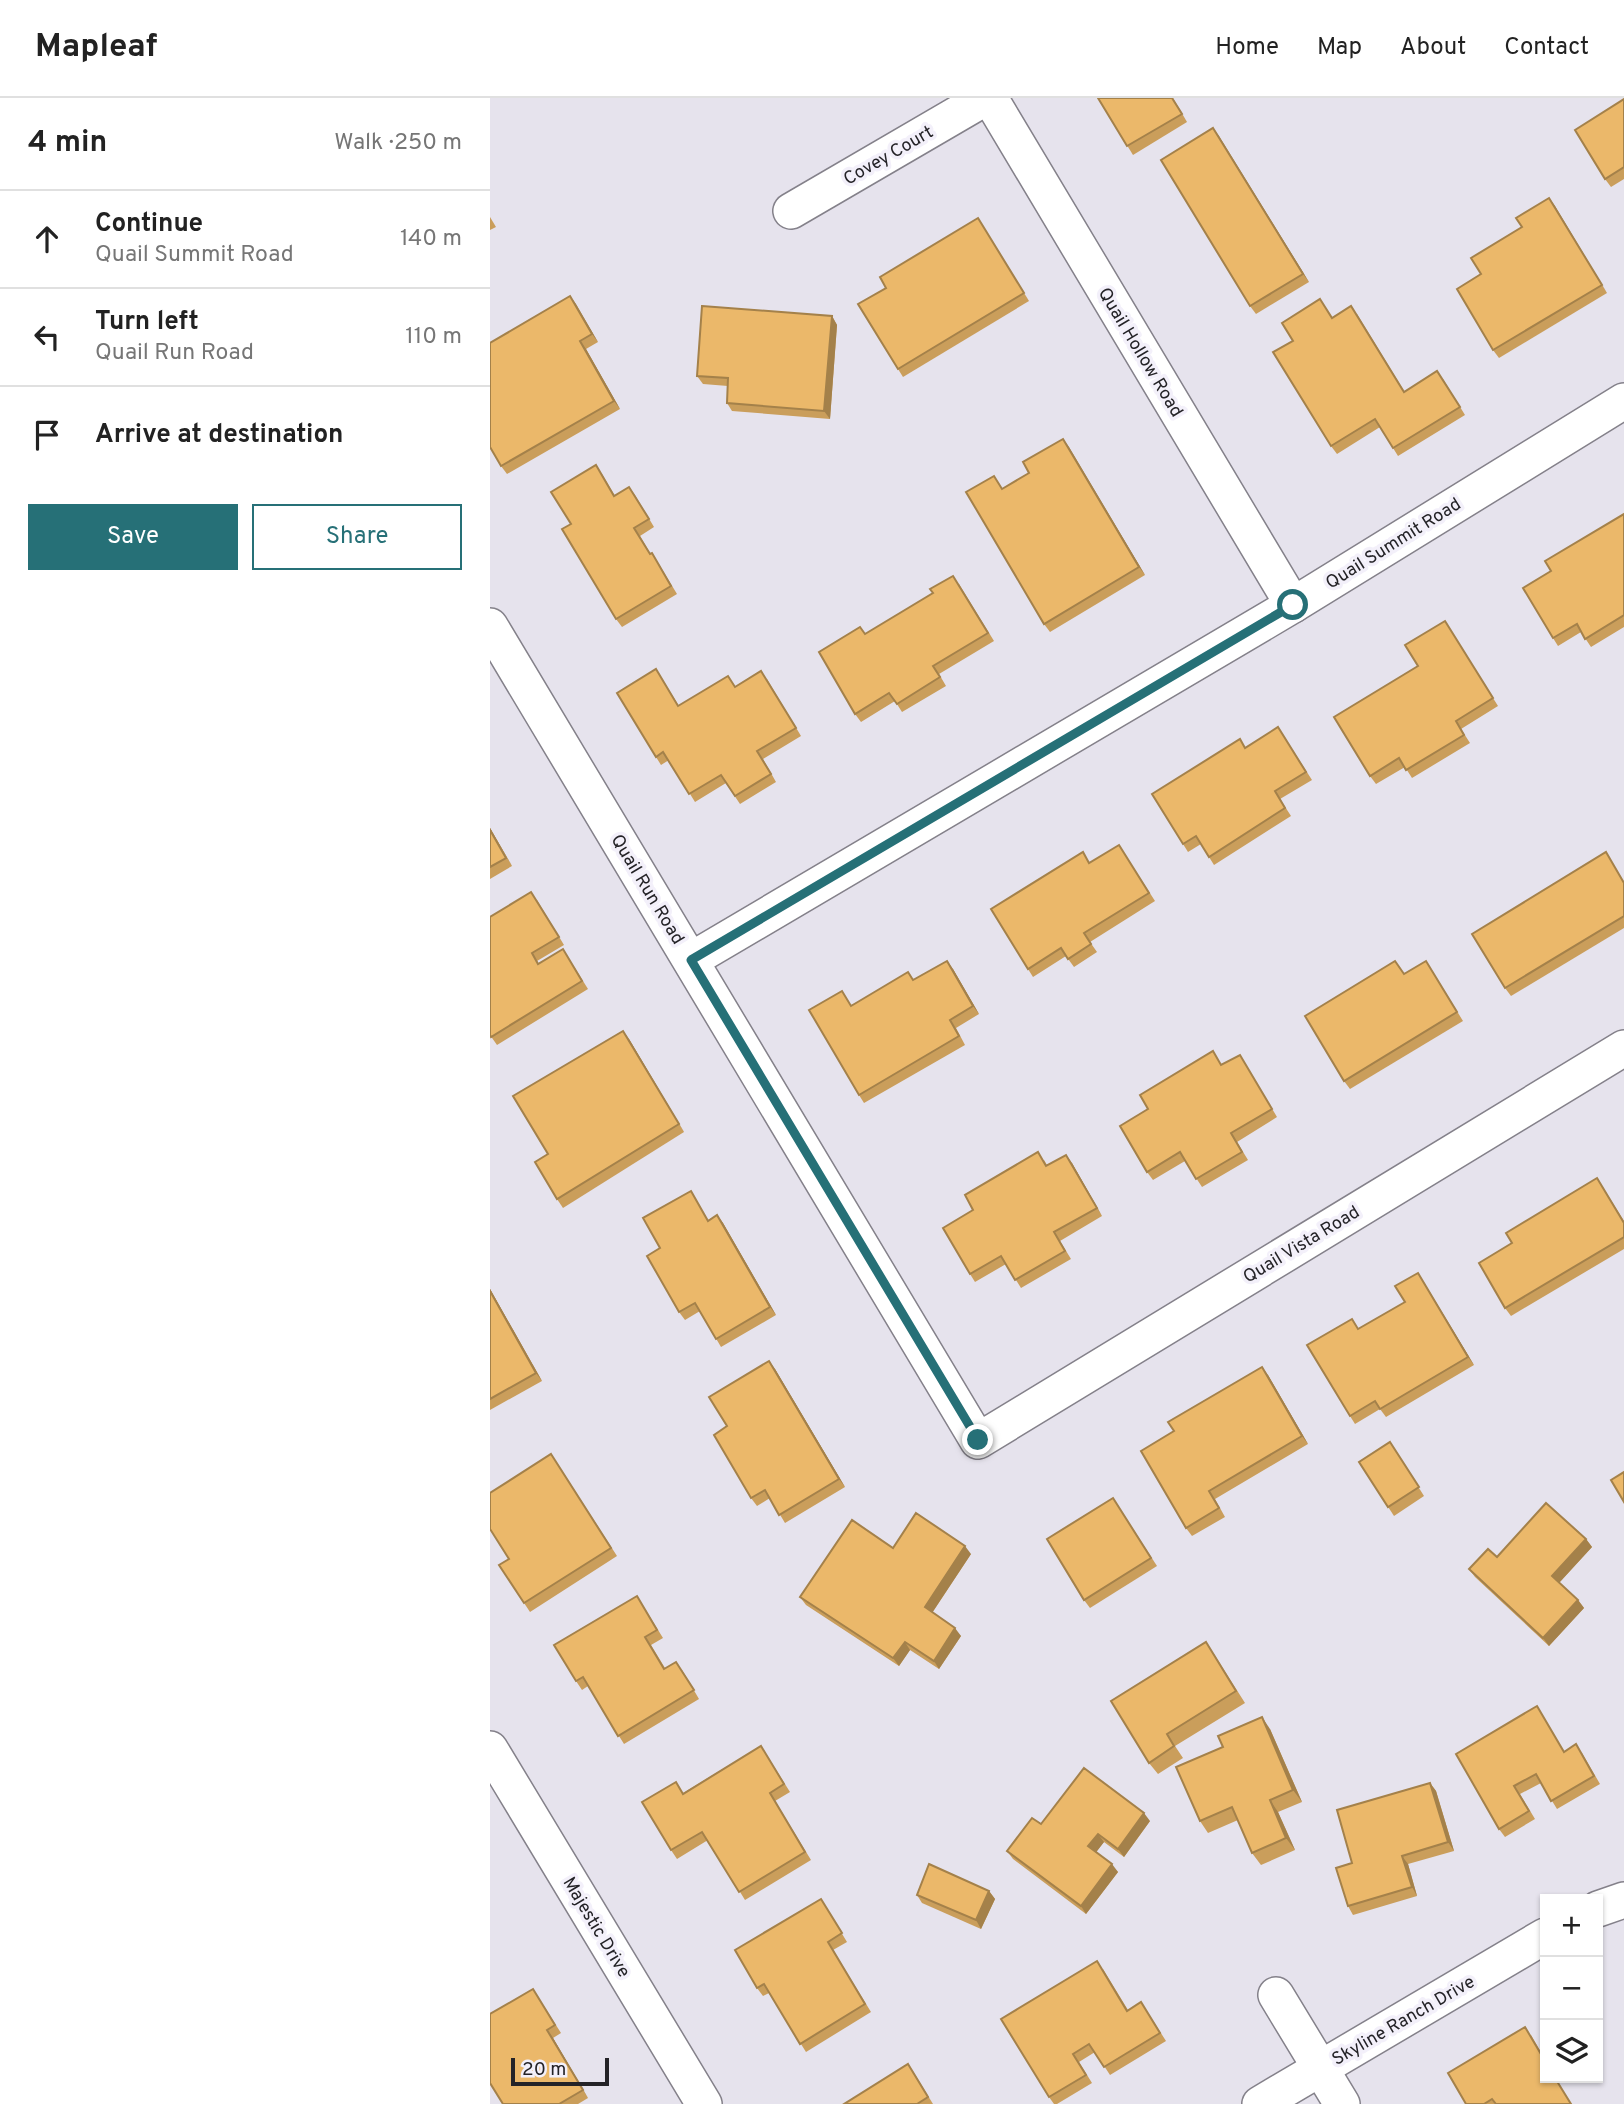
<!DOCTYPE html>
<meta charset="utf-8">
<style>
:root{--surface:#fff;--page:#f2f2f2;--text:#222;--muted:#767676;--line:#e0e0e0;--accent:#267077}
body{margin:0;font-family:Overpass,sans-serif;background:var(--page);color:var(--text)}
.controls{position:absolute;right:21px;bottom:21px;display:grid;overflow:hidden;border-radius:0px;box-shadow:0 2px 5px #0004}
.controls button{width:63px;height:63px;display:grid;place-items:center;padding:0;border:0;border-bottom:2px solid var(--line);background:var(--surface);color:var(--text);font:35px sans-serif}
.scale{position:absolute;left:21px;bottom:18px;width:98px;box-sizing:border-box;padding-left:7px;border:4px solid #242327;border-top:0;font-size:19px;line-height:24px;white-space:nowrap;color:#242327;-webkit-text-stroke:5px #f3f0fa;paint-order:stroke}
.stop{position:absolute;width:21px;height:21px;margin:-16px;border:5px solid #267077;border-radius:50%;background:#fff}
.stop.end{background:#267077;border-color:#fff;box-shadow:0 2px 7px #0008}
.list{margin:0;padding:0;list-style:none}
h2{display:flex;justify-content:space-between;align-items:center;height:91px;margin:0;padding:0 28px;font-size:30px}
h2 small{font-size:23px;font-weight:400;color:var(--muted)}
.list li{display:grid;grid-template-columns:46px 1fr auto;gap:21px;align-items:center;box-sizing:border-box;height:98px;padding:0 28px;border-top:2px solid var(--line)}
.list b{display:block;font-size:26px;white-space:nowrap}
.list p{margin:0;font-size:23px;white-space:nowrap;color:var(--muted)}
.list em{font-size:23px;font-style:normal;color:var(--muted)}
.actions{display:flex;gap:14px;padding:21px 28px}
.actions a{flex:1;padding:16px 0;border:2px solid var(--accent);border-radius:0px;text-align:center;font-size:24px;color:var(--accent)}
.actions .main{background:var(--accent);color:#fff}
.icon{flex:none;width:38px;height:38px;fill:none;stroke:currentColor;stroke-width:2;stroke-linecap:round;stroke-linejoin:round}
.map{position:relative;flex:none;width:1134px;height:2006px;overflow:hidden}
header{display:flex;align-items:center;gap:42px;box-sizing:border-box;height:98px;padding:0 35px;background:var(--surface);border-bottom:2px solid var(--line)}
header strong{font-size:33px}
nav{display:flex;gap:38px;margin-inline-start:auto;font-size:24px}
main{display:flex}
aside{flex:1;background:var(--surface)}
.map>svg:first-child{display:block}
.lines{fill:none;stroke-linecap:round;stroke-linejoin:round}
.street-casing{stroke:#84818a;stroke-width:38}
.street{stroke:#fff;stroke-width:35}
.wall{fill:#ca9e5b}
.shaded-wall{fill:#a4814a}
.building{fill:#ebb86a;stroke:#a4814a;stroke-width:2}
.route{stroke:#267077;stroke-width:9}
.labels{text-anchor:middle;stroke-width:7;stroke-linejoin:round;paint-order:stroke}
.street-label{font-size:18px;fill:#242327;stroke:#f3f0fa}
</style>
<header>
<strong>Mapleaf</strong>
<nav><a>Home</a><a>Map</a><a>About</a><a>Contact</a></nav>
</header>
<main>
<aside>
<h2>4 min<small>Walk · 250 m</small></h2>
<ul class="list">
<li><svg class="icon" aria-label="ahead" viewBox="0 0 24 24"><path d="M12 20V5M6 11l6-6 6 6"/></svg><div><b>Continue</b><p>Quail Summit Road</p></div><em>140 m</em></li>
<li><svg class="icon" aria-label="left" viewBox="0 0 24 24"><path d="M17 20v-9H6M10 6l-5 5 5 5"/></svg><div><b>Turn left</b><p>Quail Run Road</p></div><em>110 m</em></li>
<li><svg class="icon" aria-label="arrive" viewBox="0 0 24 24"><path d="M6 21V4h12l-3 4 3 4H6"/></svg><div><b>Arrive at destination</b></div></li>
</ul>
<div class="actions"><a class="main">Save</a><a>Share</a></div>
</aside>
<div class="map">
<svg width="1134" height="2006" viewBox="0 0 1134 2006">
<rect width="100%" height="100%" fill="#e6e3ed"/>
<g class="lines">
<g class="street-casing">
<g id="street">
<path d="M500,0L803,507"/>
<path d="M301,113L495,0"/>
<path d="M0,528L488,1343L1134,950"/>
<path d="M201,862L803,507L1134,303"/>
<path d="M0,1651L214,2006"/>
<path d="M1108,1811L1134,1802"/>
<path d="M786,1897L852,2006"/>
<path d="M770,2006L1055,1838"/>
</g>
</g>
<use href="#street" class="street"/>
</g>
<g class="wall">
<path d="M608,0H683L697,24L643,57Z"/>
<path d="M1134,1V81L1121,89L1115,81Z"/>
<path d="M723,30L819,184L766,216L760,208Z"/>
<path d="M1059,100L1117,195L1009,260L1003,252L991,176Z"/>
<path d="M0,119L6,129L0,132Z"/>
<path d="M488,120L539,203L413,279L408,271L396,190Z"/>
<path d="M80,198L108,244L96,251L130,311L17,376L11,368Z"/>
<path d="M830,201L842,220L867,216L914,293L953,281L975,317L908,358L890,329L847,356L841,348L803,243Z"/>
<path d="M342,218L347,227L340,321L242,313L237,305L238,288L213,286L207,278Z"/>
<path d="M573,341L655,477L560,534L554,526L513,391L539,375Z"/>
<path d="M112,376L125,398L139,389L145,397L164,429L150,438L160,455L167,463L187,496L132,529L126,521L81,426Z"/>
<path d="M1134,416V529L1101,549L1091,534L1068,548L1063,540L1061,473Z"/>
<path d="M469,486L504,543L449,576L456,588L412,614L405,603L371,624L365,616L375,536Z"/>
<path d="M955,523L1008,608L971,631L980,645L922,680L915,669L886,686L880,678L928,568Z"/>
<path d="M166,571L189,608L246,589L277,581L311,638L273,661L286,684L250,706L236,685L205,704L179,662L171,667L166,659Z"/>
<path d="M788,629L822,682L790,701L801,718L724,767L711,746L698,754L693,746L755,650Z"/>
<path d="M0,730L22,768L0,781Z"/>
<path d="M634,755L665,803L600,844L607,854L584,869L576,858L543,879L538,871L600,764Z"/>
<path d="M1121,763L1134,784V830L1021,898L1015,890Z"/>
<path d="M47,802L74,847L47,863L49,866L73,851L98,891L7,947L0,937Z"/>
<path d="M463,871L489,916L466,930L475,947L374,1005L369,997L361,907L424,882Z"/>
<path d="M941,871L973,923L860,991L854,983Z"/>
<path d="M139,941L194,1034L73,1110L67,1101L58,1056Z"/>
<path d="M755,965L787,1019L747,1044L758,1062L712,1089L695,1063L663,1082L657,1074L732,967Z"/>
<path d="M554,1062L557,1067L582,1065L612,1118L570,1143L581,1161L531,1190L516,1166L485,1184L480,1176L483,1112Z"/>
<path d="M1107,1080L1134,1123V1151L1021,1218L1015,1210L1022,1145Z"/>
<path d="M201,1093L218,1122L227,1117L233,1125L286,1217L231,1249L210,1213L195,1222L189,1214L170,1150Z"/>
<path d="M933,1183L984,1267L896,1319L890,1311L865,1326L860,1318L868,1231L915,1204Z"/>
<path d="M0,1191L52,1283L0,1312Z"/>
<path d="M285,1271L355,1389L295,1425L280,1400L267,1408L261,1400L237,1328Z"/>
<path d="M778,1277L818,1346L725,1401L735,1419L702,1438L696,1430Z"/>
<path d="M900,1344L934,1398L904,1418L869,1364Z"/>
<path d="M67,1365L127,1458L40,1514L9,1467L19,1461Z"/>
<path d="M623,1400L667,1468L600,1510L594,1502Z"/>
<path d="M1096,1441L1102,1449L1069,1485L1088,1502L1094,1510L1059,1548L985,1479L979,1471L1007,1459Z"/>
<path d="M403,1450L481,1456L442,1515L471,1538L449,1571L420,1552L409,1568L316,1507L310,1499Z"/>
<path d="M152,1506L173,1540L161,1547L175,1570L192,1572L209,1601L134,1646L98,1588L92,1592L86,1583Z"/>
<path d="M724,1556L755,1605L685,1648L693,1660L668,1676L659,1665Z"/>
<path d="M1047,1608L1074,1654L1092,1655L1110,1686L1067,1711L1051,1685L1030,1696L1045,1721L1015,1739L1009,1731Z"/>
<path d="M780,1631L812,1704L788,1714L805,1752L771,1767L762,1755L748,1722L718,1735L710,1723Z"/>
<path d="M271,1648L300,1694L285,1703L321,1762L255,1802L218,1742L187,1761L181,1752L193,1695Z"/>
<path d="M940,1685L946,1693L964,1753L918,1766L927,1798L863,1817L858,1808L862,1765Z"/>
<path d="M660,1723L634,1759L614,1744L606,1754L628,1774L596,1816L523,1761L517,1753L551,1726Z"/>
<path d="M499,1793L505,1801L491,1831L432,1805L427,1797Z"/>
<path d="M331,1801L357,1844L343,1852L381,1914L316,1954L279,1895L273,1898L267,1890Z"/>
<path d="M613,1871L638,1912L651,1904L676,1943L620,1977L605,1954L589,1964L602,1985L567,2006H564L559,1999Z"/>
<path d="M43,1891L71,1935L63,1940L98,2000L88,2006H13Z"/>
<path d="M1041,1937L1055,1961V1980L1082,2006H976Z"/>
<path d="M424,1975L443,2006H354Z"/>
</g>
<g class="shaded-wall">
<path d="M723,30L729,38L819,184L813,176Z"/>
<path d="M1059,100L1065,108L1117,195L1112,187Z"/>
<path d="M80,198L86,206L108,244L102,236Z"/>
<path d="M342,218L347,227L340,321L334,313Z"/>
<path d="M90,243L96,251L130,311L124,303Z"/>
<path d="M573,341L579,349L655,477L649,469Z"/>
<path d="M0,730L22,768L0,732Z"/>
<path d="M457,863L463,871L489,916L483,908Z"/>
<path d="M133,933L139,941L194,1034L189,1026Z"/>
<path d="M576,1057L582,1065L612,1118L607,1110Z"/>
<path d="M227,1117L233,1125L286,1217L280,1209Z"/>
<path d="M928,1175L933,1183L984,1267L978,1259Z"/>
<path d="M0,1191L52,1283L46,1275L0,1193Z"/>
<path d="M279,1263L285,1271L355,1389L349,1381Z"/>
<path d="M772,1269L778,1277L818,1346L812,1338Z"/>
<path d="M1096,1441L1102,1449L1068,1486L1062,1478Z"/>
<path d="M475,1448L481,1456L440,1518L435,1509Z"/>
<path d="M1088,1502L1094,1510L1059,1548L1053,1540Z"/>
<path d="M465,1530L471,1538L449,1571L444,1563Z"/>
<path d="M415,1544L420,1552L409,1568L403,1560Z"/>
<path d="M772,1619L780,1631L812,1704L803,1692Z"/>
<path d="M940,1685L946,1693L964,1753L958,1744Z"/>
<path d="M780,1702L788,1714L805,1752L796,1740Z"/>
<path d="M654,1715L660,1723L634,1759L628,1751Z"/>
<path d="M608,1736L614,1744L604,1757L598,1748Z"/>
<path d="M912,1758L918,1766L927,1798L922,1789Z"/>
<path d="M622,1766L628,1774L596,1816L591,1808Z"/>
<path d="M499,1793L505,1801L491,1831L486,1822Z"/>
<path d="M57,1932L63,1940L98,2000L93,1992Z"/>
</g>
<g class="building">
<path d="M608,0H682L692,16L637,48Z"/>
<path d="M1134,1V69L1115,81L1085,32Z"/>
<path d="M723,30L813,176L760,208L671,62Z"/>
<path d="M1059,100L1112,187L1003,252L967,191L991,176L981,160L1032,129L1026,120Z"/>
<path d="M488,120L534,195L408,271L368,206L396,190L390,179Z"/>
<path d="M80,198L102,236L90,243L124,303L11,368L0,349V245Z"/>
<path d="M830,201L842,220L861,208L914,294L947,273L970,309L903,350L885,321L841,348L783,254L803,243L792,225Z"/>
<path d="M212,208L342,218L334,313L237,305L238,280L207,278Z"/>
<path d="M573,341L649,469L554,526L476,394L504,378L512,391L539,375L533,364Z"/>
<path d="M106,367L124,398L139,389L159,421L144,430L160,456L162,455L181,488L126,521L72,431L81,426L61,394Z"/>
<path d="M1134,416V517L1095,541L1087,526L1063,540L1033,490L1061,473L1055,463Z"/>
<path d="M463,478L498,535L443,568L450,579L407,606L399,595L365,616L329,554L370,529L375,536L443,495L440,491Z"/>
<path d="M955,523L1003,600L966,623L974,637L916,672L909,660L880,678L844,619L928,568L915,547Z"/>
<path d="M166,571L188,608L238,578L245,589L271,573L306,630L267,653L281,676L245,698L231,677L199,696L173,654L166,659L127,595Z"/>
<path d="M788,629L816,674L785,693L795,710L719,759L706,738L693,746L662,696L750,641L755,650Z"/>
<path d="M0,732L16,760L0,769Z"/>
<path d="M629,747L659,795L594,835L601,846L578,861L571,850L538,871L501,811L593,754L599,765Z"/>
<path d="M1116,754L1134,785V818L1015,890L982,836Z"/>
<path d="M41,794L69,839L42,855L48,866L73,851L92,883L1,939L0,937V819Z"/>
<path d="M457,863L483,908L460,922L469,938L369,997L319,912L352,893L361,908L418,874L423,882Z"/>
<path d="M905,863L914,876L936,863L967,914L854,983L815,918Z"/>
<path d="M133,933L189,1026L67,1101L45,1064L58,1056L23,998Z"/>
<path d="M723,953L731,967L750,957L782,1011L741,1035L752,1054L706,1081L690,1054L657,1074L630,1028L658,1011L650,997Z"/>
<path d="M548,1054L556,1068L576,1057L607,1110L564,1134L575,1153L525,1182L511,1158L480,1176L453,1130L483,1112L475,1097Z"/>
<path d="M1107,1080L1134,1125V1139L1015,1210L989,1165L1022,1145L1016,1135Z"/>
<path d="M201,1093L218,1123L227,1117L280,1209L226,1241L205,1205L189,1214L157,1158L170,1150L153,1120Z"/>
<path d="M928,1175L978,1259L890,1311L885,1303L860,1318L817,1247L862,1221L868,1231L915,1204L905,1188Z"/>
<path d="M0,1193L46,1275L0,1301Z"/>
<path d="M279,1263L349,1381L289,1417L275,1392L261,1400L224,1337L237,1328L219,1299Z"/>
<path d="M772,1269L812,1338L719,1393L729,1410L696,1430L651,1353L684,1333L678,1324Z"/>
<path d="M900,1344L929,1389L898,1409L869,1364Z"/>
<path d="M61,1356L121,1450L34,1505L9,1467L19,1461L0,1431V1395Z"/>
<path d="M1134,1374V1404L1121,1382Z"/>
<path d="M623,1400L661,1460L594,1502L557,1441Z"/>
<path d="M1056,1405L1096,1441L1062,1478L1088,1502L1053,1540L979,1471L998,1451L1007,1459Z"/>
<path d="M426,1415L475,1448L435,1509L465,1530L444,1563L415,1544L403,1560L310,1499L362,1422L403,1450Z"/>
<path d="M147,1498L167,1532L155,1539L174,1571L186,1564L204,1592L128,1638L93,1579L86,1583L64,1547Z"/>
<path d="M716,1544L746,1593L677,1636L684,1648L659,1665L621,1603Z"/>
<path d="M1047,1608L1074,1654L1086,1646L1104,1678L1061,1703L1046,1676L1024,1688L1039,1713L1009,1731L966,1656Z"/>
<path d="M772,1619L803,1692L780,1702L796,1740L762,1755L742,1709L710,1723L686,1669L733,1649L728,1638Z"/>
<path d="M271,1648L294,1686L280,1695L315,1754L249,1794L212,1734L181,1752L152,1704L186,1684L193,1696Z"/>
<path d="M594,1670L654,1715L628,1751L608,1736L598,1748L622,1766L591,1808L517,1753L542,1720L551,1726Z"/>
<path d="M940,1685L958,1744L912,1758L922,1789L858,1808L846,1770L862,1765L847,1712Z"/>
<path d="M439,1766L499,1793L486,1822L427,1797Z"/>
<path d="M331,1801L352,1835L338,1844L375,1906L310,1946L274,1886L267,1890L245,1852Z"/>
<path d="M607,1863L637,1913L651,1904L670,1935L614,1969L599,1946L583,1956L596,1977L559,1999L511,1921Z"/>
<path d="M43,1891L65,1927L57,1932L93,1992L69,2006H13L0,1985V1916Z"/>
<path d="M1035,1929L1055,1963V1980H1065L1081,2006H1006L1002,2001L994,2006H976L958,1975Z"/>
<path d="M418,1966L438,1999L427,2006H354Z"/>
</g>
<g class="lines">
<path class="route" d="M488,1342L201,862L803,507"/>
</g>
<g class="labels">
<g class="street-label">
<text transform="translate(398 57) rotate(-30)" y="6">Covey Court</text>
<text transform="translate(651 254) rotate(59)" y="6">Quail Hollow Road</text>
<text transform="translate(903 445) rotate(-32)" y="6">Quail Summit Road</text>
<text transform="translate(158 791) rotate(59)" y="6">Quail Run Road</text>
<text transform="translate(811 1146) rotate(-31)" y="6">Quail Vista Road</text>
<text transform="translate(107 1829) rotate(59)" y="6">Majestic Drive</text>
<text transform="translate(913 1922) rotate(-30)" y="6">Skyline Ranch Drive</text>
</g>
</g>
</svg>
<div class="controls">
<button>+</button>
<button>−</button>
<button><svg class="icon" aria-label="layers" viewBox="0 0 24 24"><path d="M12 4l9 5-9 5-9-5zM3 14l9 5 9-5"/></svg></button>
</div>
<div class="scale">20 m</div>
<div class="stop" style="left:803px;top:507px"></div>
<div class="stop end" style="left:488px;top:1342px"></div>
</div>
</main>
